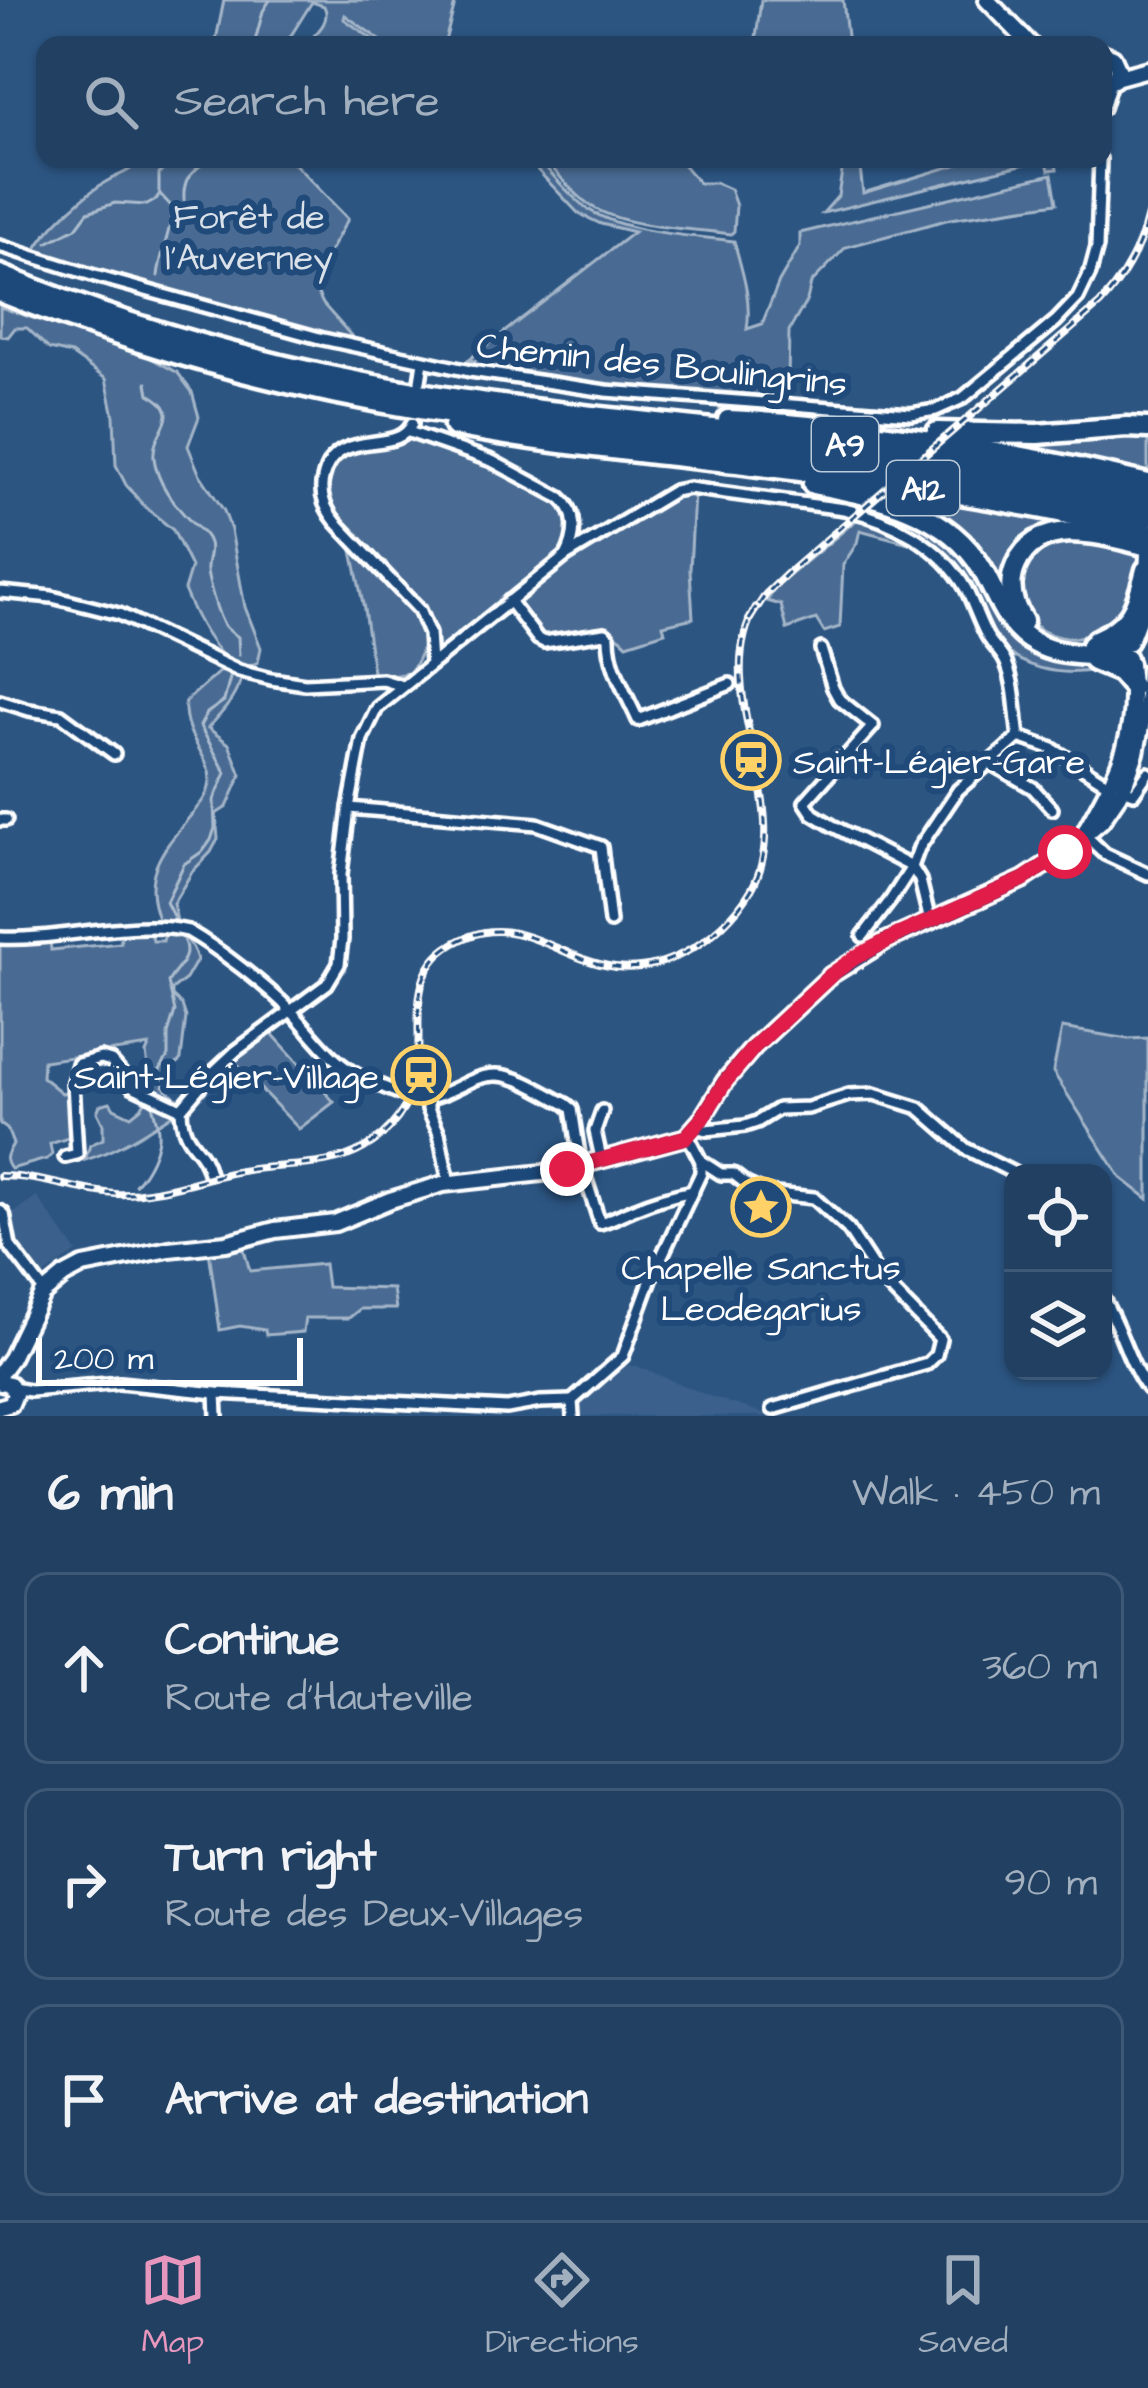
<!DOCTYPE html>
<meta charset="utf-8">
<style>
:root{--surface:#214062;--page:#294768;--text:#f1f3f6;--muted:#a2afbe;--line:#3e5977;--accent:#e797bd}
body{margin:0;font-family:"Architects Daughter",sans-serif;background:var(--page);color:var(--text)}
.controls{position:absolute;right:36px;bottom:36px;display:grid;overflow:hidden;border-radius:24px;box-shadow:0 3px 9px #0004}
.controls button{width:108px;height:108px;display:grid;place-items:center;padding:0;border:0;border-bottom:3px solid var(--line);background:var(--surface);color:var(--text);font:60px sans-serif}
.scale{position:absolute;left:36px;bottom:30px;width:267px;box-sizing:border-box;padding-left:12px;border:6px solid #fff;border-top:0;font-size:33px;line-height:42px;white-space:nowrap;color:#fff;-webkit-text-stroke:9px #1f4a7a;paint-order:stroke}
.stop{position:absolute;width:36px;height:36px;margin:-27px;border:9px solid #e11d48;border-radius:50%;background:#fff}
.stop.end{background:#e11d48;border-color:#fff;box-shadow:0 3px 12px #0008}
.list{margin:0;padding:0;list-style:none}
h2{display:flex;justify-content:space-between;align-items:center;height:156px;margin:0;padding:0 48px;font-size:51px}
h2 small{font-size:39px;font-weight:400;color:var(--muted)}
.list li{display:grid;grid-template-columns:78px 1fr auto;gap:36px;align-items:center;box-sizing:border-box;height:192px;margin:0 24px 24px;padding:0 24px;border:3px solid var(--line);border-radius:24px}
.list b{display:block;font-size:45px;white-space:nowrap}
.list p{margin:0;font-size:39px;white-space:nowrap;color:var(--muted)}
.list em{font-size:39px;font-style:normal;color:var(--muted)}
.icon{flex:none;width:66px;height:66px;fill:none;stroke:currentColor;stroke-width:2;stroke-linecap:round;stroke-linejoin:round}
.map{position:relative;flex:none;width:1148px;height:1416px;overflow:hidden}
.search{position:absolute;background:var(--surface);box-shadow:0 3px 9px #0004;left:36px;right:36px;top:36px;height:132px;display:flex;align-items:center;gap:30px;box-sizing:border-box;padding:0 42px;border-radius:24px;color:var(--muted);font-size:45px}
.sheet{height:804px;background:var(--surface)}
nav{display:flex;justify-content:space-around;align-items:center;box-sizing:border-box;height:168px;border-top:3px solid var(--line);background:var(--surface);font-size:33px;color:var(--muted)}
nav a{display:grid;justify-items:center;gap:6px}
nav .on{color:var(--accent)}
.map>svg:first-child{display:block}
.built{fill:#3b618b}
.green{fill:#486b92;stroke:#a4b5c8;stroke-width:3}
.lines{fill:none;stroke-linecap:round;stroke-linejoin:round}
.stream{stroke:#acbcce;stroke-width:3}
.minor-casing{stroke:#fff;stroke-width:18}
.secondary-casing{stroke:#fff;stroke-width:22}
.motorway-casing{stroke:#fff;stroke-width:27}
.minor{stroke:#1f4a7a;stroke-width:9}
.secondary{stroke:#1f4a7a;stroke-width:14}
.motorway{stroke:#1f4a7a;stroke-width:18}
.rail-casing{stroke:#fff;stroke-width:8}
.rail{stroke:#1f4a7a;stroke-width:3;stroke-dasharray:9;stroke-linecap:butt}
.route{stroke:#e11d48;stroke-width:15}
.labels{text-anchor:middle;stroke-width:12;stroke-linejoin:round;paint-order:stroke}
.shield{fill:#1f4a7a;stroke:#bcc9d7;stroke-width:3}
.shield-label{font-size:33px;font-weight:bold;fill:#fff}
.park-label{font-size:36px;fill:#dae1e9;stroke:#1f4a7a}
.street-label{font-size:36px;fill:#fff;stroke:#1f4a7a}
.poi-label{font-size:36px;fill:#fff;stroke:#1f4a7a;text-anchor:start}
</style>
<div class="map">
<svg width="1148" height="1416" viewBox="0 0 1148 1416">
<rect width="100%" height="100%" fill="#2c5582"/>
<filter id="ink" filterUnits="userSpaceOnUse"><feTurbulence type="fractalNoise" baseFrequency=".00833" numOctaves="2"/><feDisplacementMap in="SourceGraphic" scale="24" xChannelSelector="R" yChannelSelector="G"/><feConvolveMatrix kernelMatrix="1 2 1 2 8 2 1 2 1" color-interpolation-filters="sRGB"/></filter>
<g filter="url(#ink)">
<g class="built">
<path d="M37,1197L77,1252L39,1278L12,1241L8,1217Z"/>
<path d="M625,1365L637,1366L709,1396L772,1416H581V1404Z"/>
</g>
<g class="green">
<path d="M224,0H456L444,45H387L345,15L344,19L381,45H305C315,34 332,22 324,6L312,2L285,45H215Z"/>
<path d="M761,0H843L848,45H755Z"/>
<path d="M142,159H290L348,219L317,274L314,286L323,304L354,339L352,343L33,255C42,232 87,192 109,180C123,173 131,171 142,159Z"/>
<path d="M527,159H538C553,175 568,194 585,207C622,234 690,235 734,241C742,271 752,299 747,329L762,324L779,282L800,246V233L1052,174L1057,203L950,219L846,247L811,283L807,300L789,331L788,383L781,399L577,383L473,366L475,361L468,360L634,232L601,224L578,213Z"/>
<path d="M544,159H667L683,164L699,183H716L730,189L736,206L734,231L731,234C690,228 627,229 591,206C573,194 559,175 544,159Z"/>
<path d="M844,159H859L863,193L975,159H1055L1057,169L1049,170L1046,159L823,213L838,196Z"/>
<path d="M0,307L147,356L178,373L192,392L199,417L188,446L199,473L224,511L231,530L245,607L261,648L258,662L239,671C212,650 197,621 184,590L191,567L173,530L145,507L126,485L116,465L114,416L106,379L71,354L49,349L27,328H15L8,337L0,336Z"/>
<path d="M409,432L488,464L564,503L568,512L564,553L441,651L435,647L432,626L424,609C401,584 330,522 327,491C326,478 331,467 336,454Z"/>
<path d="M1148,433V478L953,437Z"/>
<path d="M847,484L912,491L1109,528L1023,547L1010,604L971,547Z"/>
<path d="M684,493L694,494L690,570L693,618L663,625L665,632L627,644C606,620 577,633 548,638L540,636L516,602L570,558L672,496Z"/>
<path d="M898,516C930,530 958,548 977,578C984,589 986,601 992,612C1015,655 1048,663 1093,666L1096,670C1061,677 1016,669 993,637C986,627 983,612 978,601C962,565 937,538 899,523L896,519Z"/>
<path d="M860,517L916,545L860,530L857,543L843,565L840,627L824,632L816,619L787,629L781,605L767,601L777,586Z"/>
<path d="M1066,538L1140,550C1139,561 1140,577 1136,587C1130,603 1116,623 1101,631C1071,648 1023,634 1018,596C1018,594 1020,581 1021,578C1025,552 1043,545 1066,538Z"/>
<path d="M351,546L419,615C427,638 424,654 409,673L374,679L364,609Z"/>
<path d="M231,671L241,680C233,701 223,712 208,728L229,744L241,775L227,807L216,814L218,839L211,852L192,872L173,904L178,925L160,924C139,874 162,851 192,814C200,804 209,795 210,782C211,755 183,739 185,702L219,672Z"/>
<path d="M166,930C183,933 193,942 197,960L186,979L172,990V996L182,1005L186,1017L181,1059L169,1073L163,1086L174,1096L175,1104L181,1109C150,1128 120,1150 85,1160L90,1145L103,1139V1124L97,1112L100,1105L110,1102L114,1108L131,1116L141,1108L149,1094L135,1074L148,1066L146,1053L149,1046L43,1061L42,1077L62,1093L74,1090L77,1135L50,1144L52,1155L47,1159L11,1169C3,1159 7,1154 13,1144L7,1129L0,1124V939L50,940L51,950L121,943L120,933C131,932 140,935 151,932L153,941H163Z"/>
<path d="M1062,1028L1128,1039L1148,1038V1199L1121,1178L1053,1072Z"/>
<path d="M268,1029L334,1102L299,1129L232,1059Z"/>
<path d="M239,1249L244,1250L250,1271L324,1264L327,1287L393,1289L396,1309H360L349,1318H305L303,1332L266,1335L265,1330L240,1326L220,1330L209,1251Z"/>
</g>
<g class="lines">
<g class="stream">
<path d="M254,45L263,11L270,0"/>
<path d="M159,191V174L175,159"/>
<path d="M184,200C182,178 193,171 209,159"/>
<path d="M47,243L76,228L88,212L115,203L147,205L156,200L160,193"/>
<path d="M158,276C160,253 172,230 172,207L161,195"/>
<path d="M147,383L149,394C188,415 151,429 154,458C157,483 174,504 191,522C198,529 206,533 209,543C212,553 206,561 207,571C208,581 218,616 224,625C227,630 234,634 238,637L239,655"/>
<path d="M178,926L166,902L184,864L203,851L211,840L215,828L214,800L226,773L200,726L207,713L224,701L230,678"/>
<path d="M148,1088L150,1077L160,1070L168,1056V1034L175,1011L168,982C179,964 194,958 181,935"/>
<path d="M135,1185C147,1172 160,1148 158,1130C157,1120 153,1110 151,1100"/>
</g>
<g class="minor-casing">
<g id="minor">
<path d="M1103,108L1111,82"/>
<path d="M0,246L95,276L323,339L470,371L606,391L911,414L936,410L963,398L1056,321L1078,298L1090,273L1097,247L1100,159"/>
<path d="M420,381L423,362"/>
<path d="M412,424C397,457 335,424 323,479C319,495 326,510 336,522L419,610L429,634L431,664"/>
<path d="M409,432L492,461L561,498C578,513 576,537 566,556"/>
<path d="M0,592L52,597L119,614L239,671L271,679L305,684L383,680L403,686"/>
<path d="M509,601L538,639L544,642L605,633L609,637C609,667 626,693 638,720L730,684"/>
<path d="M821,649L833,688L839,699L873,726L805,802L813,814L833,826L912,867L920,880L930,921"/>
<path d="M0,701L29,710L61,715L114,754"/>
<path d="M1019,737L1053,749L1111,786"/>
<path d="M990,763L1033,788L1052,809"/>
<path d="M1123,789L1134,793L1148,773"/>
<path d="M349,808L537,824L601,847L610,922"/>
<path d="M0,820H6"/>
<path d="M1084,834L1105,854L1148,874"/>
<path d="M863,936L890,901L912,867L919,848L958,790L1019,737"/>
<path d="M0,938C59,941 133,918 188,931C219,949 266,985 291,1011C315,1036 332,1064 365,1079C382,1086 409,1100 427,1098C452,1095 472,1074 497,1075C520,1076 546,1094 566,1104L572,1109L580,1161L600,1223C614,1219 623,1213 636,1208C655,1200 673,1195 693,1191"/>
<path d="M428,1098V1109L439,1133L449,1183"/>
<path d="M696,1127L706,1130L745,1126L757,1122L778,1109L808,1108L849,1095L874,1094L919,1108L966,1149L1014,1173"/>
<path d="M65,1157L77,1154L73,1082L78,1064L101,1058L111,1061L132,1086L181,1109"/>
<path d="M601,1158L595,1131L602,1111"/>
<path d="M701,1161L721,1174H733L746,1184L766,1193L814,1198L848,1229L880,1278L940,1339L936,1355L927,1364L773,1409"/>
<path d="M209,1173C202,1144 182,1147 181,1109L207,1078L236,1051L327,984L339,964L342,939L341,874L349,808L362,739L377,708L566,556L674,491L689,488L844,509C892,520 941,545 966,589C973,603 978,618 985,632C990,644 1001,651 1006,663C1016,686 1015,713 1019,737"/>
<path d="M0,1211L4,1214L10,1246L45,1292"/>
<path d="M1103,1299C1121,1327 1127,1362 1148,1389"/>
<path d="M13,1388L30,1391L120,1383L216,1393L507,1408L540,1402L572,1401"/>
<path d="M216,1393L217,1416"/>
<path d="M573,1416L572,1401L623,1356L651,1279L701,1173V1161L688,1136"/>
</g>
</g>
<g class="secondary-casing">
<g id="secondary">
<path d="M987,0L1031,45"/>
<path d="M1103,53L1113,57L1118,68L1114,80L1103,84"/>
<path d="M1115,78L1148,69"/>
<path d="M1132,636L1146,599L1148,553"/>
<path d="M1086,829C1119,769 1139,736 1130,664"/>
<path d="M0,1373L11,1358L42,1294L64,1276L83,1266L169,1249L226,1243L275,1230L335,1223L390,1200L443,1184L560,1171L686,1137L701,1120L725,1081L754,1047L831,975L886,941L1024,879L1065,852L1101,821L1123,789L1136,753L1147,696L1148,672"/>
<path d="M0,1382L10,1384L15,1394L11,1404L0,1407"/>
</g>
</g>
<g class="motorway-casing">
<g id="motorway">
<path d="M0,275C135,330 276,369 420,393C560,416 703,426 844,444C946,457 1048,476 1148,500"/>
<path d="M0,292C135,346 276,386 420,409C575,434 733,445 889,467C976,479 1062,496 1148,516"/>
<path d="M728,420C870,427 1010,451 1148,484"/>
<path d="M454,426C553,445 652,453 752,465C885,481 1018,500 1148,532"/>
<path d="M937,432L1037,434L1127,427L1148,428"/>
<path d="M813,484C875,496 947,509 982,569C997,595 1006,628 1035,643C1063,659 1095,652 1126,659"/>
<path d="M1023,621C1012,604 1007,585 1016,565C1040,513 1106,536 1148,546"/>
<path d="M1096,640C1134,623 1136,606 1146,570"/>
<path d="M1091,645L1127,641"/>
<path d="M1094,661L1120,672L1133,687"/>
</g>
</g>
<use href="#minor" class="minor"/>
<use href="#secondary" class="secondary"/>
<use href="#motorway" class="motorway"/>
<g class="rail-casing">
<g id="rail">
<path d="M749,620L766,594L789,572L1100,304C1124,278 1140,249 1148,215"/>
<path d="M0,1176C40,1176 77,1191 116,1194C158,1196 200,1178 241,1171C282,1163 327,1170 364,1148C390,1133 410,1107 416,1077C426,1023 398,963 470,936C544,909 589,1004 686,952C712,938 736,915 751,890C799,806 706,692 756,607"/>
</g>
</g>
<use href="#rail" class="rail"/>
</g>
</g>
<g class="lines" filter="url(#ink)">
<path class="route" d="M567,1169L686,1137L701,1120L725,1082L754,1047L831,975L856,957L900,934L1024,879L1065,852"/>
</g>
<defs>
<g id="station-ring" transform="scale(3)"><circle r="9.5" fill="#1f4a7a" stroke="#ffd166" stroke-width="1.5"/><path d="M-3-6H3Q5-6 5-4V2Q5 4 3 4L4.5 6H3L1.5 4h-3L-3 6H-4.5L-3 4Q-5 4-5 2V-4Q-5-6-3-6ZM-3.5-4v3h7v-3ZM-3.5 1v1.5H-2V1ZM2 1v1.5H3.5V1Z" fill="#ffd166"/></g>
<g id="sight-ring" transform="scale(3)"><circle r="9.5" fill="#1f4a7a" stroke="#ffd166" stroke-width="1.5"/><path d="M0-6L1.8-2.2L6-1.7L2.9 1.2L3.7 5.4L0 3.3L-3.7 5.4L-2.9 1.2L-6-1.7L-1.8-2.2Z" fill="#ffd166"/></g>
</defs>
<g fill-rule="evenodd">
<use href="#station-ring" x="751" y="760"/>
<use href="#station-ring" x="421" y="1075"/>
<use href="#sight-ring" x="761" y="1207"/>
</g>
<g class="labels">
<g class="shield">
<rect x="812" y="417" width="66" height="54" rx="9"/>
<rect x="887" y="461" width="72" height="54" rx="9"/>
</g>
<g class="shield-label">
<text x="845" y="456">A9</text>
<text x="923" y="500">A12</text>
</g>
<g class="park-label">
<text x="249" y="228">Forêt de<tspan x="249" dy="41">l'Auverney</tspan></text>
</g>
<g class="street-label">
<text transform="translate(662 363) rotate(6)" y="13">Chemin des Boulingrins</text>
</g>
<g class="poi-label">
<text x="793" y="773">Saint-Légier-Gare</text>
<text x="379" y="1088" text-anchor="end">Saint-Légier-Village</text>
<text x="761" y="1279" text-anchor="middle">Chapelle Sanctus<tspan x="761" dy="41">Leodegarius</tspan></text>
</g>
</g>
</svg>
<div class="controls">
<button><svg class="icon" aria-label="locate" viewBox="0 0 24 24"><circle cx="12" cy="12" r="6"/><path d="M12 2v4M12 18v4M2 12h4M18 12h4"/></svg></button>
<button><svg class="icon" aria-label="layers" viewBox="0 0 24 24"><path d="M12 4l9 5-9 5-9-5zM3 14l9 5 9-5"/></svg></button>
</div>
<div class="scale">200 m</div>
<div class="stop" style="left:1065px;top:852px"></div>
<div class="stop end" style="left:567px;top:1169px"></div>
<div class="search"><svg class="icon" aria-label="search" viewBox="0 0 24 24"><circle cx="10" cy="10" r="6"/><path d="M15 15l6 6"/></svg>Search here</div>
</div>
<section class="sheet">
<h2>6 min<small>Walk · 450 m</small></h2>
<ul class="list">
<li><svg class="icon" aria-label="ahead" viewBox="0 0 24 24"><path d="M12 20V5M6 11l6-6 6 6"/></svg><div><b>Continue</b><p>Route d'Hauteville</p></div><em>360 m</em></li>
<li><svg class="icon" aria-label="right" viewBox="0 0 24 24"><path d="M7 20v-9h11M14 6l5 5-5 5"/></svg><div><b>Turn right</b><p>Route des Deux-Villages</p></div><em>90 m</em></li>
<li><svg class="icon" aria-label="arrive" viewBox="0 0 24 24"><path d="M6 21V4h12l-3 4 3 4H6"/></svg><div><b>Arrive at destination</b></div></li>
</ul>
</section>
<nav>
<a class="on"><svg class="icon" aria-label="map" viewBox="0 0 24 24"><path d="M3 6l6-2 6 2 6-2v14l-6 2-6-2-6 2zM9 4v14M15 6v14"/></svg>Map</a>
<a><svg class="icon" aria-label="directions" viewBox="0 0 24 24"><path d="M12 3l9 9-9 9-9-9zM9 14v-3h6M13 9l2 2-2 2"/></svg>Directions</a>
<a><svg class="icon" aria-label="saved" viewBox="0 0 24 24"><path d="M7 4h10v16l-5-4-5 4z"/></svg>Saved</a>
</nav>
